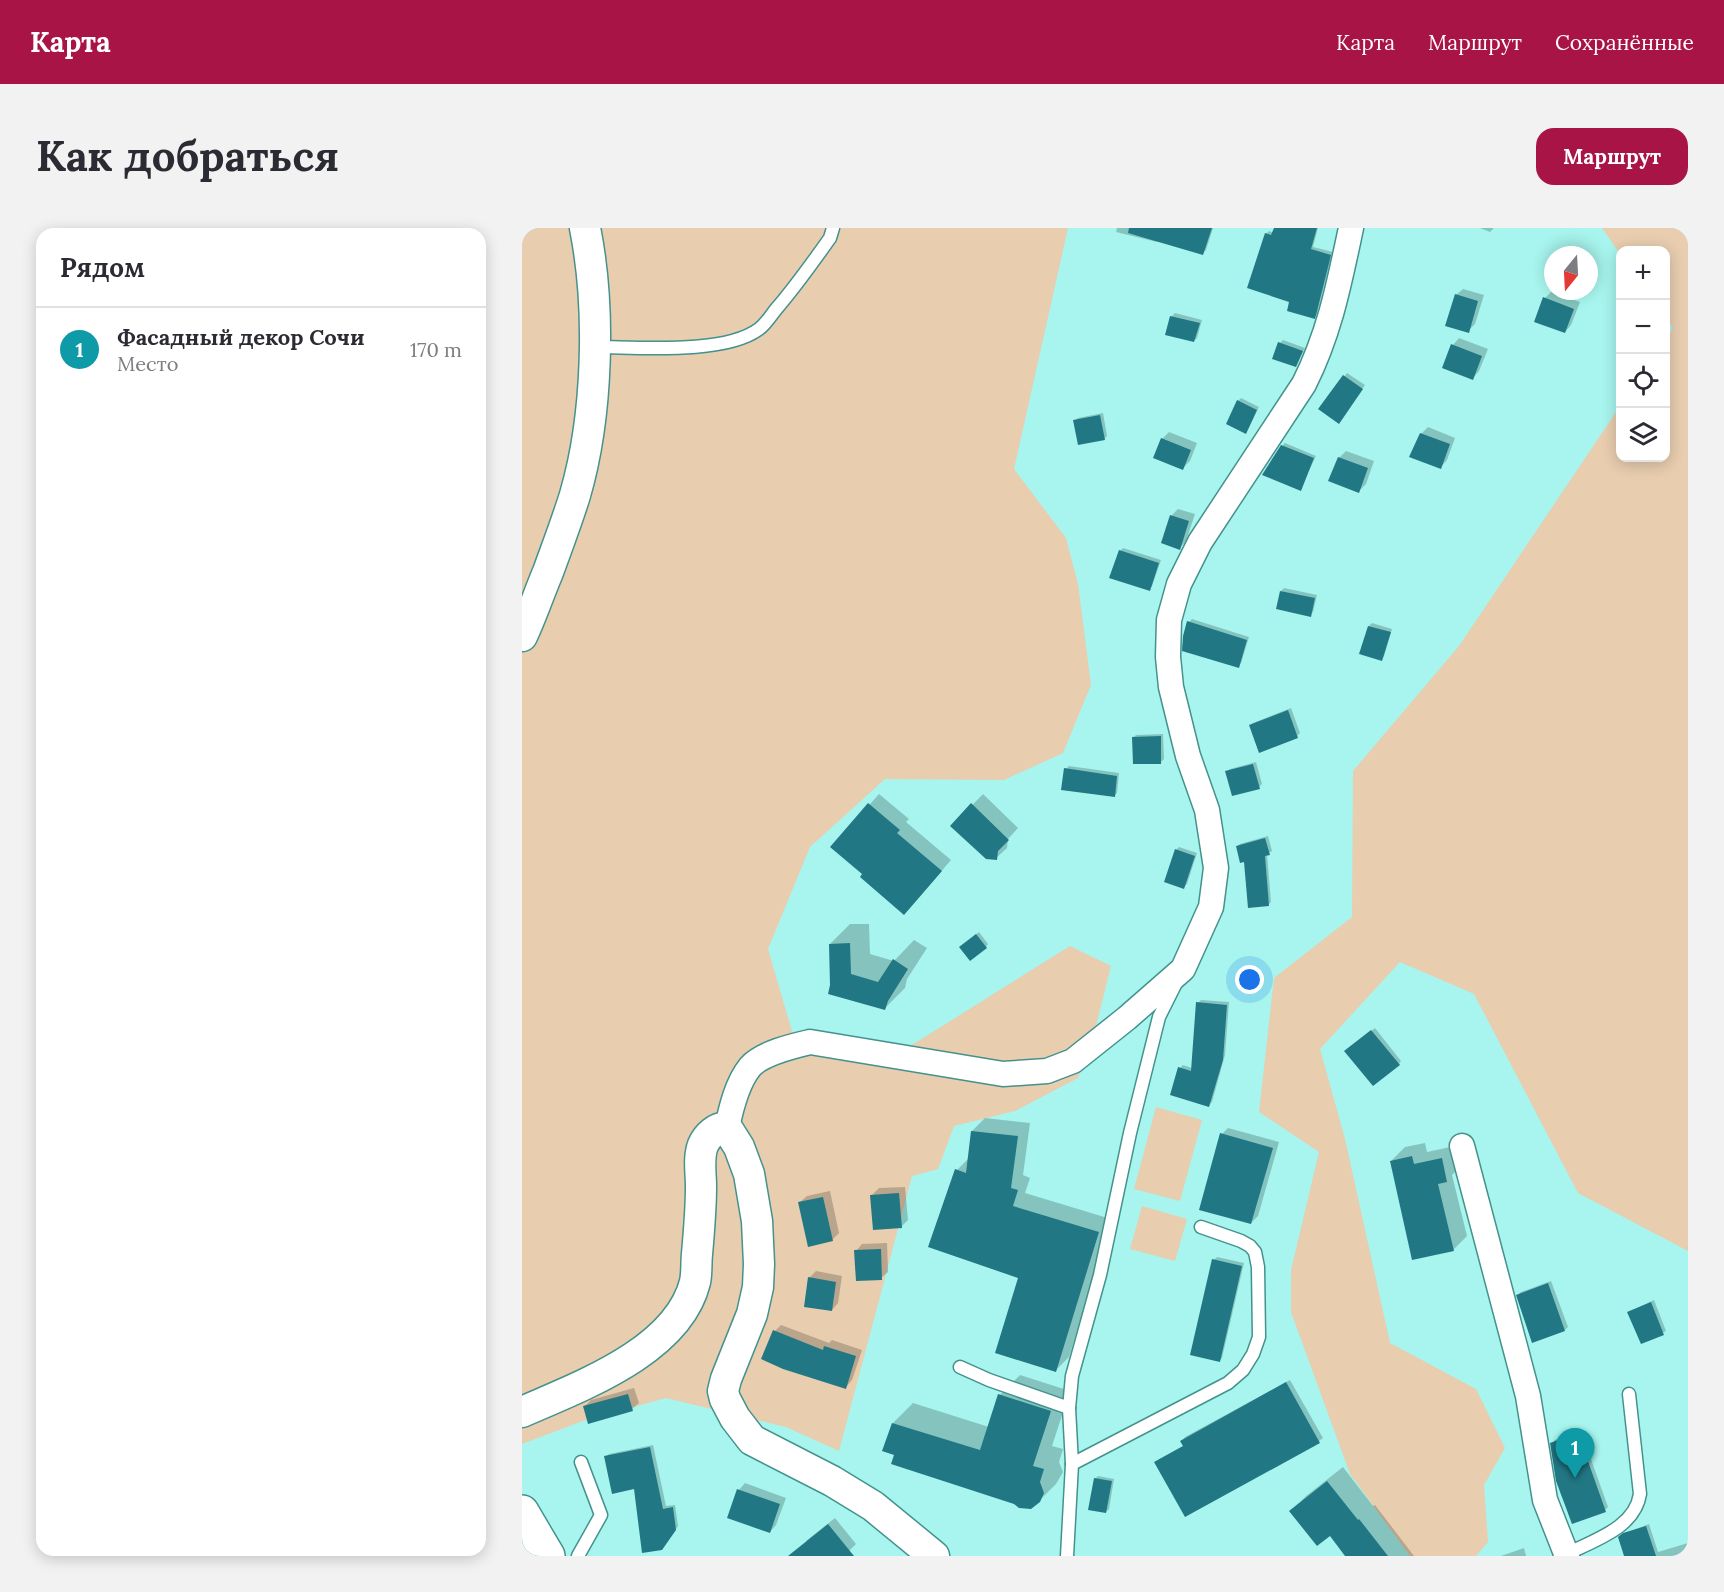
<!DOCTYPE html>
<html lang="ru">
<meta charset="utf-8">
<style>
:root{--surface:#fff;--page:#f2f2f3;--text:#2b2b33;--muted:#7c7c81;--line:#e1e1e2;--accent:#a91446}
body{margin:0;font-family:Lora,serif;background:var(--page);color:var(--text)}
.controls{position:absolute;right:18px;top:18px;display:grid;overflow:hidden;border-radius:12px;box-shadow:0 3px 15px #0003}
.controls button{width:54px;height:54px;display:grid;place-items:center;padding:0;border:0;border-bottom:2px solid var(--line);background:var(--surface);color:var(--text);font:30px sans-serif}
.compass{position:absolute;left:1022px;top:18px;width:54px;height:54px;border-radius:50%;background:var(--surface);box-shadow:0 3px 15px #0003;rotate:198deg}
.you{position:absolute;left:728px;top:752px;width:21px;height:21px;margin:-15px;border:4px solid #fff;border-radius:50%;background:#1a73e8;box-shadow:0 0 0 9px #1a73e833}
.badge{display:grid;place-items:center;width:39px;height:39px;border-radius:50%;background:var(--accent);color:#fff;font-size:20px;font-weight:700}
.pin{position:absolute;translate:-50% -50px;filter:drop-shadow(0 2px 3px #0008)}
.pin::after{content:'';position:absolute;top:32px;width:21px;height:18px;background:inherit;clip-path:polygon(0 0,100% 0,50% 100%)}
.list{margin:0;padding:0;list-style:none}
h2{display:flex;justify-content:space-between;align-items:center;height:78px;margin:0;padding:0 24px;font-size:26px}
h2 small{font-size:20px;font-weight:400;color:var(--muted)}
.list li{display:grid;grid-template-columns:39px 1fr auto;gap:18px;align-items:center;box-sizing:border-box;height:84px;padding:0 24px;border-top:2px solid var(--line)}
.list b{display:block;font-size:22px;white-space:nowrap}
.list p{margin:0;font-size:20px;white-space:nowrap;color:var(--muted)}
.list em{font-size:20px;font-style:normal;color:var(--muted)}
.icon{flex:none;width:33px;height:33px;fill:none;stroke:currentColor;stroke-width:2;stroke-linecap:round;stroke-linejoin:round}
.map{position:relative;flex:none;width:1166px;height:1328px;overflow:hidden;border-radius:18px}
header{display:flex;align-items:center;gap:36px;box-sizing:border-box;height:84px;padding:0 30px;background:var(--accent);color:#fff}
header strong{font-size:28px}
nav{display:flex;gap:33px;margin-inline-start:auto;font-size:21px}
.intro{display:flex;align-items:center;justify-content:space-between;box-sizing:border-box;height:144px;padding:0 36px}
h1{margin:0;font-size:42px}
.button{padding:15px 27px;border-radius:18px;background:var(--accent);color:#fff;font-size:21px;font-weight:700}
main{display:flex;gap:36px;padding:0 36px}
aside{flex:1;background:var(--surface);border-radius:18px;box-shadow:0 3px 15px #0003}
.map>svg:first-child{display:block}
.green{fill:#e8cdaf}
.shadow{fill:#0003}
.building{fill:#217784}
.lines{fill:none;stroke-linecap:round;stroke-linejoin:round}
.service-casing{stroke:#44928c;stroke-width:15}
.minor-casing{stroke:#44928c;stroke-width:27}
.tertiary-casing{stroke:#44928c;stroke-width:33}
.trunk-casing{stroke:#44928c;stroke-width:36}
.service{stroke:#fff;stroke-width:12}
.minor{stroke:#fff;stroke-width:24}
.tertiary{stroke:#fff;stroke-width:30}
.trunk{stroke:#fff;stroke-width:33}
</style>
<header>
<strong>Карта</strong>
<nav><a>Карта</a><a>Маршрут</a><a>Сохранённые</a></nav>
</header>
<div class="intro"><h1>Как добраться</h1><a class="button">Маршрут</a></div>
<main>
<aside>
<h2>Рядом<small></small></h2>
<ul class="list">
<li><span class="badge" style="background:#0f9aa8">1</span><div><b>Фасадный декор Сочи</b><p>Место</p></div><em>170 m</em></li>
</ul>
</aside>
<div class="map">
<svg width="1166" height="1328" viewBox="0 0 1166 1328">
<rect width="100%" height="100%" fill="#a7f5ee"/>
<g class="green">
<path d="M0,0H546L492,241L544,310L556,356L569,457L541,525L482,552L363,551L288,619L246,721L274,817L366,832L548,718L589,738L574,798L556,850L493,883L432,898L416,941L390,948L317,1223L264,1199L144,1170L61,1193L0,1216Z"/>
<path d="M1080,0H1166V1023L1056,965L952,766L878,734L798,821L823,911L868,1115L954,1161L983,1220L962,1257L966,1314L954,1328H888L828,1246L769,1084V1042L797,924L737,884L752,750L830,689L831,543L937,418L1098,178V230H1144V112L1151,100L1144,89V22H1098V26Z"/>
<path d="M634,879L680,892L658,973L612,961Z"/>
<path d="M620,978L665,991L653,1033L608,1021Z"/>
</g>
<g class="shadow">
<path d="M595,0H691L684,22L681,25L636,12L635,14L594,4Z"/>
<path d="M753,0H796L791,19L811,24L795,86L792,89L769,73L744,6L747,3L752,5Z"/>
<path d="M958,0H972L968,4Z"/>
<path d="M941,61L962,67L953,96L946,103L934,67Z"/>
<path d="M1029,64L1058,74L1049,97L1043,104L1023,70Z"/>
<path d="M653,85L680,92L675,110L672,113L645,106L650,88Z"/>
<path d="M937,110L966,121L957,143L951,150L931,117Z"/>
<path d="M761,112L783,120L774,137L758,115Z"/>
<path d="M825,145L843,157L819,191L799,181Z"/>
<path d="M719,170L737,179L726,201L716,173Z"/>
<path d="M581,185L585,208L582,211L553,193L556,190Z"/>
<path d="M906,199L933,210L925,232L919,239L899,206Z"/>
<path d="M647,204L675,215L668,233L661,240L640,211Z"/>
<path d="M763,215L794,228L778,261L760,218Z"/>
<path d="M824,223L852,233L844,256L837,263L817,230Z"/>
<path d="M656,281L673,286L664,313L658,320L641,314L650,287Z"/>
<path d="M601,320L639,332L630,358L627,361L598,323Z"/>
<path d="M762,360L795,367L791,384L788,387L759,363Z"/>
<path d="M670,391L727,409L719,435L716,438L667,394Z"/>
<path d="M850,395L870,401L862,428L860,431L847,398Z"/>
<path d="M769,480L778,505L775,508L728,498L731,495Z"/>
<path d="M641,506L642,531L639,534L611,510L614,507Z"/>
<path d="M734,534L740,556L737,559L705,544L708,541Z"/>
<path d="M547,538L597,545L595,565L592,568L544,541Z"/>
<path d="M357,566L387,591L384,594L429,632L392,675L342,646L310,619Z"/>
<path d="M461,566L496,600L486,611L485,620L474,630L430,598Z"/>
<path d="M746,608L750,623L745,626L749,674L746,677L715,619L718,616Z"/>
<path d="M657,619L675,625L665,656L662,659L654,622Z"/>
<path d="M328,696H347L348,726L372,733L392,712L405,720L385,751L383,760L363,780L310,757L308,716Z"/>
<path d="M457,704L466,716L464,719L442,716Z"/>
<path d="M679,772L707,774L703,827L690,874L687,877L658,840L661,837L670,840L676,775Z"/>
<path d="M853,800L879,833L877,836L827,820Z"/>
<path d="M463,890L508,895L501,947L508,950L503,965L589,991L547,1129L534,1142L498,1049L435,942L448,929L450,903Z"/>
<path d="M706,900L757,914L736,988L729,995L700,906Z"/>
<path d="M903,915L905,924L933,918L938,939L930,947L945,1008L931,1022L869,933L883,919Z"/>
<path d="M383,959L386,992L379,999L350,967L357,960Z"/>
<path d="M308,963L317,1005L310,1012L278,974L285,968Z"/>
<path d="M365,1015L366,1044L359,1050L334,1023L340,1016Z"/>
<path d="M695,1029L722,1035L700,1130L697,1133L692,1032Z"/>
<path d="M294,1043L320,1048L316,1075L310,1082L287,1050Z"/>
<path d="M1029,1053L1046,1099L1043,1102L1011,1113L996,1067L999,1064Z"/>
<path d="M1132,1072L1144,1103L1120,1114L1107,1084Z"/>
<path d="M259,1097L307,1115L310,1112L340,1122L330,1152L324,1159L253,1103Z"/>
<path d="M498,1147L548,1163L530,1218L541,1221L537,1234L541,1244L534,1256L514,1276L374,1226L371,1195L391,1175L467,1199L478,1167Z"/>
<path d="M768,1152L801,1210L797,1213L662,1217L660,1213L663,1209Z"/>
<path d="M112,1160L117,1175L110,1181L62,1179L69,1172Z"/>
<path d="M1059,1203L1086,1279L1083,1282L1051,1294L1030,1215L1033,1212Z"/>
<path d="M131,1217L144,1278L153,1277L156,1298L143,1317L113,1259L84,1229L87,1226Z"/>
<path d="M821,1239L851,1278L853,1277L892,1328H825L808,1306L769,1283L784,1268Z"/>
<path d="M576,1248L592,1251L587,1281L584,1284L573,1251Z"/>
<path d="M223,1255L264,1270L254,1297L248,1304L217,1262Z"/>
<path d="M313,1290L334,1316L327,1323L284,1313Z"/>
<path d="M1127,1296L1136,1324L1166,1315V1328H1104L1101,1306Z"/>
<path d="M1002,1320L1004,1328H979Z"/>
</g>
<g class="building">
<path d="M607,0H690L681,27L606,5Z"/>
<path d="M752,0H795L789,21L809,27L793,91L765,83L767,74L725,60L743,5L749,7Z"/>
<path d="M933,66L956,73L947,105L923,98Z"/>
<path d="M1021,69L1052,81L1043,105L1012,94Z"/>
<path d="M648,88L678,95L672,114L643,107Z"/>
<path d="M756,114L781,123L774,139L750,131Z"/>
<path d="M929,116L960,128L951,152L920,140Z"/>
<path d="M821,147L841,161L817,196L796,181Z"/>
<path d="M715,172L735,182L724,206L704,196Z"/>
<path d="M578,187L583,212L556,217L551,192Z"/>
<path d="M898,205L928,216L919,241L887,229Z"/>
<path d="M639,210L669,222L661,242L631,230Z"/>
<path d="M759,217L792,230L779,263L740,247Z"/>
<path d="M816,229L846,240L837,265L806,253Z"/>
<path d="M648,287L667,293L658,322L639,315Z"/>
<path d="M597,322L637,335L628,363L587,350Z"/>
<path d="M758,363L793,370L789,389L754,381Z"/>
<path d="M665,393L725,412L717,440L660,423L661,408Z"/>
<path d="M846,398L869,404L860,433L837,426Z"/>
<path d="M766,482L776,510L737,525L727,497Z"/>
<path d="M639,508V536H611L610,509Z"/>
<path d="M731,536L738,561L710,568L703,543Z"/>
<path d="M542,540L595,548L593,569L539,562Z"/>
<path d="M346,575L378,602L375,605L420,643L382,687L338,649L340,646L308,619Z"/>
<path d="M449,575L487,612L476,623L475,632L464,631L428,598Z"/>
<path d="M743,610L748,627L743,628L747,678L726,680L722,634L718,635L714,618Z"/>
<path d="M653,621L673,628L662,661L642,654Z"/>
<path d="M454,706L465,720L448,733L437,719Z"/>
<path d="M328,715L329,746L356,754L371,731L386,741L366,773L363,782L306,766L308,757L307,716Z"/>
<path d="M674,774L705,777L701,832L687,879L648,867L656,839L669,843Z"/>
<path d="M849,802L878,837L851,858L822,823Z"/>
<path d="M449,903L496,908L489,960L496,962L491,978L577,1004L534,1144L473,1125L496,1050L406,1019L433,941L444,945Z"/>
<path d="M698,905L751,920L729,996L677,982Z"/>
<path d="M890,928L892,936L920,930L925,954L916,956L932,1023L890,1032L868,933Z"/>
<path d="M377,965L380,1000L351,1002L348,967Z"/>
<path d="M301,969L311,1013L286,1019L276,974Z"/>
<path d="M359,1021L360,1052L334,1053L332,1022Z"/>
<path d="M690,1031L720,1038L698,1134L668,1127Z"/>
<path d="M286,1049L314,1054L310,1083L282,1079Z"/>
<path d="M1026,1055L1043,1103L1010,1115L994,1067Z"/>
<path d="M1129,1074L1142,1107L1119,1116L1105,1084Z"/>
<path d="M251,1102L301,1122L302,1118L334,1128L324,1161L261,1141L239,1131Z"/>
<path d="M764,1154L798,1215L663,1289L632,1234L661,1218L658,1213Z"/>
<path d="M106,1166L111,1183L66,1196L61,1178Z"/>
<path d="M476,1166L529,1183L511,1238L522,1241L518,1254L522,1265L518,1274L509,1281L497,1280L492,1276L369,1236L372,1227L360,1223L370,1195L458,1222Z"/>
<path d="M1056,1205L1084,1284L1050,1296L1034,1253L1028,1215Z"/>
<path d="M128,1219L141,1281L151,1279L154,1302L140,1322L120,1325L112,1261L90,1266L82,1228Z"/>
<path d="M572,1250L590,1253L584,1285L566,1282Z"/>
<path d="M805,1253L836,1292L837,1291L866,1328H823L808,1308L795,1318L767,1283Z"/>
<path d="M215,1261L258,1276L248,1305L205,1290Z"/>
<path d="M306,1296L332,1328H266Z"/>
<path d="M1124,1298L1134,1328H1102L1096,1309L1101,1305Z"/>
</g>
<g class="lines">
<g class="service-casing">
<g id="service">
<path d="M73,119C115,119 202,127 237,101C244,96 249,87 255,80C274,58 291,34 308,10L311,0"/>
<path d="M438,1139L467,1152L547,1180"/>
<path d="M550,1236L706,1155L721,1142L731,1126L737,1109L736,1039L733,1024L728,1018L719,1013L679,999"/>
<path d="M1045,1326C1072,1312 1113,1300 1118,1266L1107,1166"/>
<path d="M56,1328L79,1287L59,1234"/>
<path d="M545,1328L550,1236L547,1180L550,1148L578,1047L608,905L637,789L654,755"/>
</g>
</g>
<g class="minor-casing">
<g id="minor">
<path d="M205,900C209,880 215,855 228,839C240,825 271,818 288,814L481,846L525,843L551,833L605,790L661,741L689,679L694,640L685,582L666,528L649,459L646,429L647,392L657,356L678,314L782,156C808,104 817,56 829,0"/>
<path d="M940,918L1006,1168L1023,1272L1045,1328"/>
</g>
</g>
<g class="tertiary-casing">
<g id="tertiary">
<path d="M0,408C10,387 17,365 26,344C35,319 45,293 53,267C76,188 79,80 63,0"/>
<path d="M0,1184C59,1158 156,1123 173,1054C175,1045 174,1035 175,1026C177,1004 179,981 179,958C179,945 176,930 181,917C185,908 195,898 205,900L217,919L227,946L235,993L237,1036L236,1059L230,1086L204,1151L201,1163L203,1171L213,1190L230,1212L310,1253L351,1278L412,1328"/>
</g>
</g>
<g class="trunk-casing">
<path id="trunk" d="M0,1284L26,1328"/>
</g>
<use href="#service" class="service"/>
<use href="#minor" class="minor"/>
<use href="#tertiary" class="tertiary"/>
<use href="#trunk" class="trunk"/>
</g>
</svg>
<div class="controls">
<button>+</button>
<button>−</button>
<button><svg class="icon" aria-label="locate" viewBox="0 0 24 24"><circle cx="12" cy="12" r="6"/><path d="M12 2v4M12 18v4M2 12h4M18 12h4"/></svg></button>
<button><svg class="icon" aria-label="layers" viewBox="0 0 24 24"><path d="M12 4l9 5-9 5-9-5zM3 14l9 5 9-5"/></svg></button>
</div>
<svg class="compass" viewBox="-18 -18 36 36"><path d="M0-13l5 13h-10z" fill="#e53935"/><path d="M0 13l5-13h-10z" fill="#7c7c81"/></svg>
<div class="you"></div>
<div class="pin badge" style="left:1053px;top:1250px;background:#0f9aa8">1</div>
</div>
</main>
